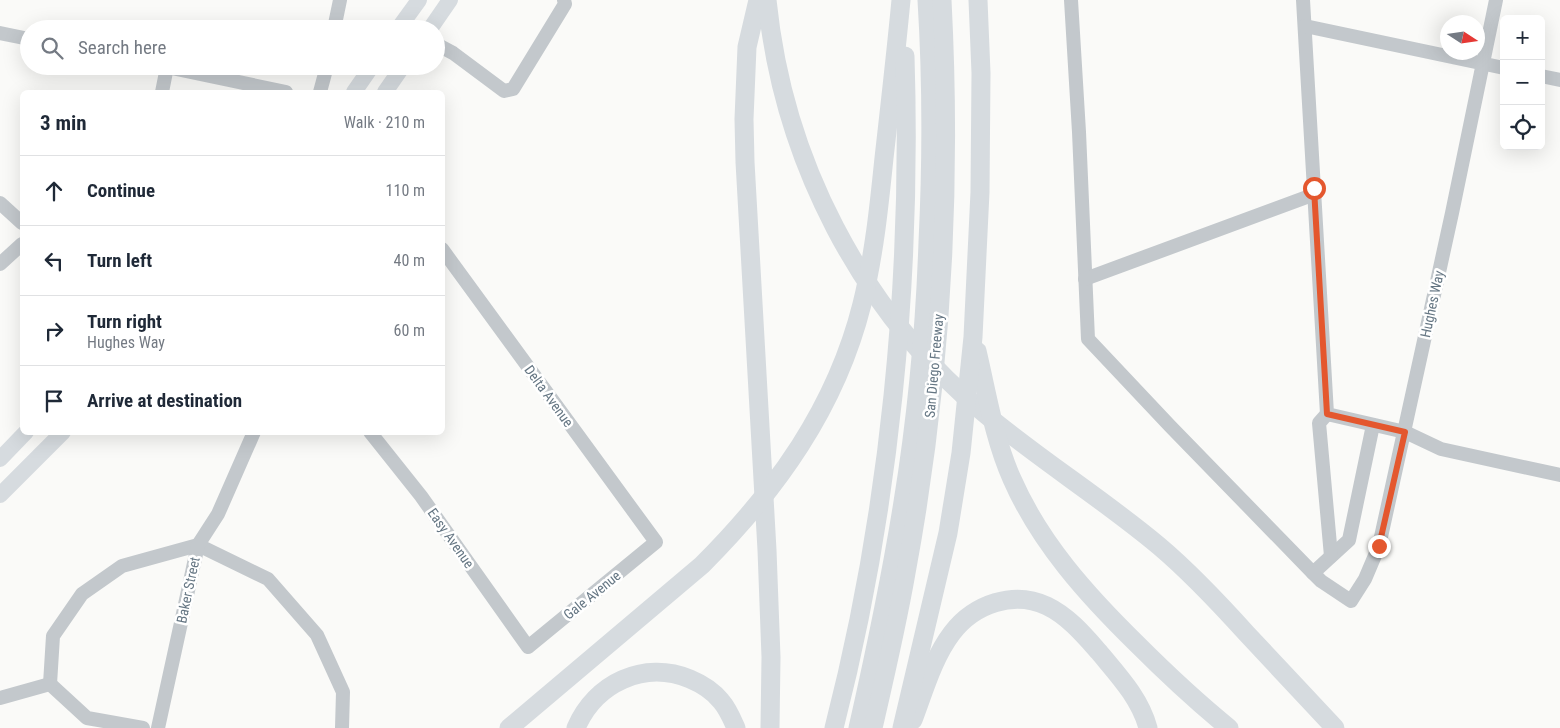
<!DOCTYPE html>
<meta charset="utf-8">
<style>
:root{--surface:#fff;--page:#f2f2f3;--text:#1f2937;--muted:#747a83;--line:#e0e1e3}
body{margin:0;font-family:"Roboto Condensed",sans-serif;background:var(--page);color:var(--text)}
.controls{position:absolute;right:15px;top:15px;display:grid;overflow:hidden;border-radius:8px;box-shadow:0 5px 20px #0002}
.controls button{width:45px;height:45px;display:grid;place-items:center;padding:0;border:0;border-bottom:1px solid var(--line);background:var(--surface);color:var(--text);font:25px sans-serif}
.compass{position:absolute;left:1440px;top:15px;width:45px;height:45px;border-radius:50%;background:var(--surface);box-shadow:0 5px 20px #0002;rotate:102deg}
.stop{position:absolute;width:15px;height:15px;margin:-11px;border:4px solid #e4572e;border-radius:50%;background:#fff}
.stop.end{background:#e4572e;border-color:#fff;box-shadow:0 1px 5px #0008}
.list{margin:0;padding:0;list-style:none}
h2{display:flex;justify-content:space-between;align-items:center;height:65px;margin:0;padding:0 20px;font-size:21px}
h2 small{font-size:16px;font-weight:400;color:var(--muted)}
.list li{display:grid;grid-template-columns:32px 1fr auto;gap:15px;align-items:center;box-sizing:border-box;height:70px;padding:0 20px;border-top:1px solid var(--line)}
.list b{display:block;font-size:19px;white-space:nowrap}
.list p{margin:0;font-size:16px;white-space:nowrap;color:var(--muted)}
.list em{font-size:16px;font-style:normal;color:var(--muted)}
.icon{flex:none;width:28px;height:28px;fill:none;stroke:currentColor;stroke-width:2;stroke-linecap:round;stroke-linejoin:round}
.map{position:relative;flex:none;width:1560px;height:728px;overflow:hidden}
.search{position:absolute;background:var(--surface);box-shadow:0 5px 20px #0002;left:20px;top:20px;width:425px;height:55px;display:flex;align-items:center;gap:12px;box-sizing:border-box;padding:0 18px;border-radius:28px;color:var(--muted);font-size:19px}
.panel{position:absolute;background:var(--surface);box-shadow:0 5px 20px #0002;left:20px;top:90px;width:425px;height:345px;border-radius:8px}
.map>svg:first-child{display:block}
.lines{fill:none;stroke-linecap:round;stroke-linejoin:round}
.minor{stroke:#c3c8cc;stroke-width:14}
.major{stroke:#d6dbdf;stroke-width:16}
.highway{stroke:#d6dbdf;stroke-width:19}
.route{stroke:#e4572e;stroke-width:6}
.labels{text-anchor:middle;stroke-width:5;stroke-linejoin:round;paint-order:stroke}
.street-label{font-size:14px;fill:#657683;stroke:#fff}
</style>
<div class="map">
<svg width="1560" height="728" viewBox="0 0 1560 728">
<rect width="100%" height="100%" fill="#fafaf8"/>
<g class="lines">
<g class="minor">
<path d="M1071,0L1079,132L1088,339L1170,426L1313,573L1349,540L1373,425"/>
<path d="M1303,0L1327,414L1405,432L1441,449L1560,475"/>
<path d="M1305,26L1504,68"/>
<path d="M334,29L340,0"/>
<path d="M0,33L29,39"/>
<path d="M436,44L453,53L504,91L513,89L565,4L564,0"/>
<path d="M162,66L286,92"/>
<path d="M1541,76L1560,80"/>
<path d="M162,92L167,67"/>
<path d="M320,92L327,66"/>
<path d="M0,203L22,223"/>
<path d="M0,264L22,244"/>
<path d="M1085,279L1315,194"/>
<path d="M1327,414L1319,423L1331,556"/>
<path d="M370,432L421,496L528,647L656,542L442,249"/>
<path d="M1313,573L1321,581L1351,601L1365,579L1379,546L1452,213L1496,0"/>
<path d="M50,684L53,636L82,594L122,566L198,545L268,579L317,635L343,692L342,728"/>
<path d="M50,684L87,718L143,728"/>
<path d="M0,698L50,684"/>
<path d="M158,728L198,545L218,514L254,432"/>
</g>
<g class="major">
<path d="M398,29L419,0"/>
<path d="M430,29L450,0"/>
<path d="M354,92L372,66"/>
<path d="M385,92L403,66"/>
<path d="M0,459L26,432"/>
<path d="M0,495L63,432"/>
</g>
<g class="highway">
<path d="M758,0L747,47L744,119L745,162L767,550L771,657L770,728"/>
<path d="M767,0C783,159 860,310 984,413C1040,460 1103,499 1159,546C1191,573 1219,603 1247,634C1276,665 1306,697 1335,728"/>
<path d="M977,351C987,393 994,439 1012,479C1040,543 1087,595 1137,644C1166,673 1197,702 1229,728"/>
<path d="M913,720C924,691 933,658 952,633C974,604 1014,590 1047,606C1068,616 1084,635 1099,652C1118,675 1140,698 1148,728"/>
<path d="M509,728L702,565C776,491 836,408 862,304C874,256 879,207 884,158C890,105 896,53 901,0"/>
<path d="M576,728C595,683 644,660 690,679C702,684 713,691 721,701C728,709 732,719 736,728"/>
<path d="M834,728C890,511 912,280 905,56"/>
<path d="M858,728C875,653 891,578 903,502C917,416 925,329 928,242C932,161 932,81 927,0"/>
<path d="M873,728C885,676 897,625 906,573C941,384 952,191 942,0"/>
<path d="M902,728L948,533L961,453L973,337L980,192L981,73L978,0"/>
</g>
</g>
<g class="lines">
<path class="route" d="M1314,188L1327,414L1405,432L1379,546"/>
</g>
<g class="labels">
<g class="street-label">
<text transform="translate(1432 304) rotate(-78)" y="5">Hughes Way</text>
<text transform="translate(934 366) rotate(-85)" y="5">San Diego Freeway</text>
<text transform="translate(549 396) rotate(54)" y="5">Delta Avenue</text>
<text transform="translate(451 538) rotate(55)" y="5">Easy Avenue</text>
<text transform="translate(188 590) rotate(-78)" y="5">Baker Street</text>
<text transform="translate(592 595) rotate(-39)" y="5">Gale Avenue</text>
</g>
</g>
</svg>
<div class="controls">
<button>+</button>
<button>−</button>
<button><svg class="icon" aria-label="locate" viewBox="0 0 24 24"><circle cx="12" cy="12" r="6"/><path d="M12 2v4M12 18v4M2 12h4M18 12h4"/></svg></button>
</div>
<svg class="compass" viewBox="-18 -18 36 36"><path d="M0-13l5 13h-10z" fill="#e53935"/><path d="M0 13l5-13h-10z" fill="#747a83"/></svg>
<div class="stop" style="left:1314px;top:188px"></div>
<div class="stop end" style="left:1379px;top:546px"></div>
<div class="search"><svg class="icon" aria-label="search" viewBox="0 0 24 24"><circle cx="10" cy="10" r="6"/><path d="M15 15l6 6"/></svg>Search here</div>
<section class="panel">
<h2>3 min<small>Walk · 210 m</small></h2>
<ul class="list">
<li><svg class="icon" aria-label="ahead" viewBox="0 0 24 24"><path d="M12 20V5M6 11l6-6 6 6"/></svg><div><b>Continue</b></div><em>110 m</em></li>
<li><svg class="icon" aria-label="left" viewBox="0 0 24 24"><path d="M17 20v-9H6M10 6l-5 5 5 5"/></svg><div><b>Turn left</b></div><em>40 m</em></li>
<li><svg class="icon" aria-label="right" viewBox="0 0 24 24"><path d="M7 20v-9h11M14 6l5 5-5 5"/></svg><div><b>Turn right</b><p>Hughes Way</p></div><em>60 m</em></li>
<li><svg class="icon" aria-label="arrive" viewBox="0 0 24 24"><path d="M6 21V4h12l-3 4 3 4H6"/></svg><div><b>Arrive at destination</b></div></li>
</ul>
</section>
</div>
